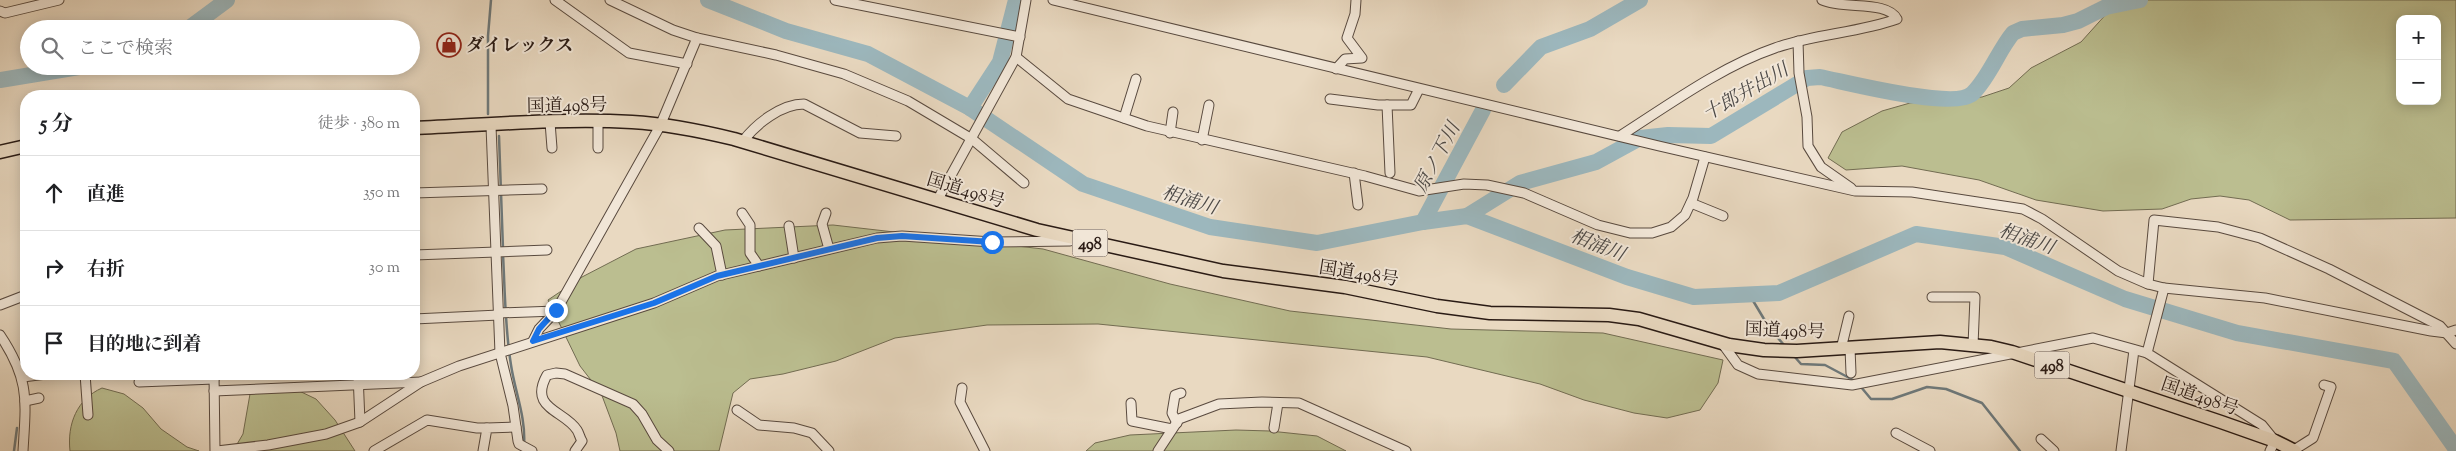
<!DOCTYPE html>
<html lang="ja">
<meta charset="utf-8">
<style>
:root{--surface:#fff;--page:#f6f6f6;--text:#202124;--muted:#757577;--line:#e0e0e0}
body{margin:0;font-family:"Sorts Mill Goudy","Noto Serif JP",serif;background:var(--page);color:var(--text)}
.controls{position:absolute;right:15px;top:15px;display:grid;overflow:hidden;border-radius:10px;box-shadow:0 2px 12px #0003}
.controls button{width:45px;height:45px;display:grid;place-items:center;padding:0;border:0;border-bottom:1px solid var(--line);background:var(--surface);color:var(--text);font:25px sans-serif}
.stop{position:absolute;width:15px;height:15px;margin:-11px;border:4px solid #1a73e8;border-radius:50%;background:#fff}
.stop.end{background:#1a73e8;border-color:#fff;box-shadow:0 1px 5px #0008}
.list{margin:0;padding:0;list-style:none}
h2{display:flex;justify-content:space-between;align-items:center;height:65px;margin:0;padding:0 20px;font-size:21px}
h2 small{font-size:16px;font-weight:400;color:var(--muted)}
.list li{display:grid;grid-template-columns:32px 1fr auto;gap:15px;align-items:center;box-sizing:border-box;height:75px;padding:0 20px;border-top:1px solid var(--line)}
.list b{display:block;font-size:19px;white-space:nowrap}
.list em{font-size:16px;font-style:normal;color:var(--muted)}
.icon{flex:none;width:28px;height:28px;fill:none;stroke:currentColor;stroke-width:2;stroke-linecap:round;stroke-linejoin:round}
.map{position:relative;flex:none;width:2456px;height:451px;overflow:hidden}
.search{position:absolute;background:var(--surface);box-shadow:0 2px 12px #0003;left:20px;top:20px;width:400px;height:55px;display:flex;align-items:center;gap:12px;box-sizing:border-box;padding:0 18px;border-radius:28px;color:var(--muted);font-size:19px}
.panel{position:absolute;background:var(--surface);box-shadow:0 2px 12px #0003;left:20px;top:90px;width:400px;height:290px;border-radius:20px}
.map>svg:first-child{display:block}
.green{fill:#bbbe90;stroke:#726c52;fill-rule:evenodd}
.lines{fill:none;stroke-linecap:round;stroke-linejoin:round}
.stream{stroke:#6e7879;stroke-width:2.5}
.river{stroke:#9cb7bd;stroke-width:16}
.minor-casing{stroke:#594a3f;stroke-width:11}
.highway-casing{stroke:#291a14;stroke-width:15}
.minor{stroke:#f1e6d7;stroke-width:9}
.highway{stroke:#e9d9c1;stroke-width:12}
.route{stroke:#1a73e8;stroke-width:6}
.labels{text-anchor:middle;stroke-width:4;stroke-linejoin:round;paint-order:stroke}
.shield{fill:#f1e6d7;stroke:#65574e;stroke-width:1}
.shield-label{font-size:16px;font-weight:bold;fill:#291a14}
.poi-label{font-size:18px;font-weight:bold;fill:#291a14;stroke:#f1e6d7;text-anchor:start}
.street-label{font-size:18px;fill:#291a14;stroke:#f1e6d7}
.water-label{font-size:19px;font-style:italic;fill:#4c4947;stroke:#f1e6d7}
</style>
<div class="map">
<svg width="2456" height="451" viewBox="0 0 2456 451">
<rect width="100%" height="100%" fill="#e9d9c1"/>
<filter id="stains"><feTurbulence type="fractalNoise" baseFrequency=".004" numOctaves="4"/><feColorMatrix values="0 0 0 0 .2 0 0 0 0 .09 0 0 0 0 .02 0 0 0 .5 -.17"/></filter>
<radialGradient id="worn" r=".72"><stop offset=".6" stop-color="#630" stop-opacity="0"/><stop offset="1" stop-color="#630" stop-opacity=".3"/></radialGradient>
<g class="green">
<path d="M2144,0H2456V218L2290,220L2249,200L2220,196L2191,199L2162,209L2103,211L2036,200L1979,180L1902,166L1846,170L1828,158L1842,132L1882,111L1910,103L1982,97L2009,88L2031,68L2081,42L2108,12ZM2400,19H2437V101H2400Z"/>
<path d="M833,225L1043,249L1170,284L1290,311L1451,329L1603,333L1723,360L1718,383L1700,410L1667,418L1634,413L1584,400L1540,384L1427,357L1098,324L987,325L895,338L836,361L783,374L750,379L733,393L719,451H620L616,433L601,393L580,366L548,300L582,277L636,249L725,230Z"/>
<path d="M102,388L124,394L143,408L161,429L187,447L199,451H70C67,424 77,399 102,388Z"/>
<path d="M295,389L316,399L335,420L355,451H233L243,434L250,394Z"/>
<path d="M1236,430L1270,431L1317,436L1346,451H1086L1095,443L1130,435Z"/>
</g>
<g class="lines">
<g class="stream">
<path d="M488,114V36L491,0"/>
<path d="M499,136L503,249"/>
<path d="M503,254C505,292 505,329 511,365C515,392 526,417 524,445"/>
<path d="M1749,294L1770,329L1785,346"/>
<path d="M1794,356L1801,364L1825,365L1855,381"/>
<path d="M1861,387L1871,399H1892L1927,387L1946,389L1982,403L2020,451"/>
<path d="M14,451L17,428"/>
</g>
<g class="river">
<path d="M708,0L786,31L868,54L970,108L1083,184L1210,227L1317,243L1423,222L1467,216L1627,277L1694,297L1779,293L1916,234L2005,247L2125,299L2237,333L2394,361L2456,449"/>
<path d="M188,29L227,0"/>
<path d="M0,80L85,66"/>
<path d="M1504,85L1541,47L1590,29L1640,0"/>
<path d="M970,108L1000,62L1016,0"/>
<path d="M1467,216L1520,183L1596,162L1640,138L1668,135L1711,136L1807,78L1820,77C1846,82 1956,111 1973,93C1990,76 1998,51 2013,33L2022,29L2063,25L2078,21L2106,7L2140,0"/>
<path d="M1423,222L1483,110"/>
</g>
<g class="minor-casing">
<g id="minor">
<path d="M555,0L629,53L687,64"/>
<path d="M610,0L673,30L697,38L776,55L844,74L908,101L972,139L1024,183"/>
<path d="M835,0L1020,37"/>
<path d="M1053,0L1659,146L1855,191L1912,192L2023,209L2042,219L2118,271L2148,284L2164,288L2265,298L2431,331L2447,333L2456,330"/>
<path d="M0,11L5,13L59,0"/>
<path d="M1798,41L1799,73L1807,117L1808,146L1821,167L1851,188"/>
<path d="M1016,57L1068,99L1147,126L1365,176L1419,191L1464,184L1487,185L1524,193L1598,225L1630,233H1652L1671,227L1685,215L1693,198L1705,157"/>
<path d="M1336,69L1345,59L1362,58L1347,38L1355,14L1356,0"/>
<path d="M1330,99L1378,105H1411L1419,89"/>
<path d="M1387,105L1390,173"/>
<path d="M1124,118L1136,79"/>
<path d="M598,121V148"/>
<path d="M550,122L552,148"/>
<path d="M491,126L500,353L513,406L518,441L519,444L532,451"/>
<path d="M1170,133L1173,112"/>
<path d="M1620,136C1667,106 1722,66 1775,48C1814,34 1858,33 1897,19C1887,0 1844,10 1822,0"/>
<path d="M1202,140L1209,105"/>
<path d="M743,141C756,124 781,104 804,104L860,133L896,136"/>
<path d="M1354,173L1358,205"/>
<path d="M414,193L542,189"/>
<path d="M938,199L1016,57L1026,0"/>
<path d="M1691,203L1723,216"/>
<path d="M742,213L750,225V253L759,266"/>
<path d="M826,213L822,224L829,249"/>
<path d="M789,226L794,258"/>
<path d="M699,228L716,246L722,275"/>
<path d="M414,255L547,250"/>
<path d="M2148,284L2154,220L2218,227L2260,238L2329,269L2440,326L2456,344"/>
<path d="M2164,288L2147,353L2262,425L2275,441L2270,451"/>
<path d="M1932,297H1975L1973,345"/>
<path d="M0,305L26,295"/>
<path d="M498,313L556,311"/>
<path d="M414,319L499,315"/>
<path d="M0,335C30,380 26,400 23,451"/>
<path d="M533,341L539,329L556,311L660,126L697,38"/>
<path d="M1722,343L1738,365L1758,374L1852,385L2093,338L2147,353"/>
<path d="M1850,348L1851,373"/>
<path d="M1841,349L1849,316"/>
<path d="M85,374L88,415"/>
<path d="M214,374L215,451"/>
<path d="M358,374L360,422"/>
<path d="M23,377L46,374"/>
<path d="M139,382L214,379"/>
<path d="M962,388L960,402L985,451"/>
<path d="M214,391L421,382"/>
<path d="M25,401L39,398"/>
<path d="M1131,403L1132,421L1172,429"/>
<path d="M737,410L759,425L794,428L812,433L829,451"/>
<path d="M1177,423L1172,413L1175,395L1181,393"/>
<path d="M1274,428L1278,403"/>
<path d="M1896,433L1930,451"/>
<path d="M2041,439L2054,451"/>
<path d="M2294,450L2313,438L2331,387L2324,385"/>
<path d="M217,451L268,445L326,434L360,422L421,382L459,366L654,303L717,276L877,238L902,236L992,242L1070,241"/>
<path d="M374,451L427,420L477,428H487"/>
<path d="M483,451L487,428L516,427"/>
<path d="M575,451L582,441C580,438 579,433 577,430C564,410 528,409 547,375L556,373L565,374L633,404L642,414L657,440L669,451"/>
<path d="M1158,451L1179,419L1219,404L1262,402L1299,403L1406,451"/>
<path d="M2121,451L2134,350"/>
</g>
</g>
<g class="highway-casing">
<g id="highway">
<path d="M414,128C486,125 560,118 632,122C666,124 701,131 734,139L1037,230L1223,271L1345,287L1437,306L1490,313L1609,315L1639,319L1729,345L1764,350L1797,351L1940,342L1991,347L2012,352L2221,422L2275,441L2295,451"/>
<path d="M0,152L26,146"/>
</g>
</g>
<use href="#minor" class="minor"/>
<use href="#highway" class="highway"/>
</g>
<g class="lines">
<path class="route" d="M556,310L539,329L533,341L654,303L717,276L877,238L902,236L992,242"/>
</g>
<defs>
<g id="shop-ring" transform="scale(1.25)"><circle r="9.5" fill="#f1e6d7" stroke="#8f2418" stroke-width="1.5"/><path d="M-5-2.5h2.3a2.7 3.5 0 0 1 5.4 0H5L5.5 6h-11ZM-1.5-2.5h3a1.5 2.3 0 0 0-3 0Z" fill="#8f2418"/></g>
</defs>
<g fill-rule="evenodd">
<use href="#shop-ring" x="449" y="45"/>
</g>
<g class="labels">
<g class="shield">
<rect x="1072.5" y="229.5" width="35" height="27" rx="4"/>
<rect x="2034.5" y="351.5" width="35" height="27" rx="4"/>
</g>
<g class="shield-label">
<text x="1090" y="249">498</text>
<text x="2052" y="371">498</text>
</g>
<g class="poi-label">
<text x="466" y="51">ダイレックス</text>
</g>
<g class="street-label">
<text transform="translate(567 105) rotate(-1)" y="6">国道498号</text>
<text transform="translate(966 190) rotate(17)" y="6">国道498号</text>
<text transform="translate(1359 273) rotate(9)" y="6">国道498号</text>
<text transform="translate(1785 330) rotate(2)" y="6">国道498号</text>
<text transform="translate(2200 396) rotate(19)" y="6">国道498号</text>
</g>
<g class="water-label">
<text transform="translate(1745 91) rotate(-30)" y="7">十郎井出川</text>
<text transform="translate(1436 157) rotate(-62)" y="7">原ノ下川</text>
<text transform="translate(1190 199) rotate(17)" y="7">相浦川</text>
<text transform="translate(2027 238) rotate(19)" y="7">相浦川</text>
<text transform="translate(1598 244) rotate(21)" y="7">相浦川</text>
</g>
</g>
<rect width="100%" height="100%" filter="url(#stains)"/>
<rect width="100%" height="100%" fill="url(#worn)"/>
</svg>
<div class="controls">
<button>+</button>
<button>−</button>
</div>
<div class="stop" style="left:992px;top:242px"></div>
<div class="stop end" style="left:556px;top:310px"></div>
<div class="search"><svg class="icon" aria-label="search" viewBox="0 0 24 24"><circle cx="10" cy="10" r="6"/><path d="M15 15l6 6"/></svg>ここで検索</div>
<section class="panel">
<h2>5 分<small>徒歩 · 380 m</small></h2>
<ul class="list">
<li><svg class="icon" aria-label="ahead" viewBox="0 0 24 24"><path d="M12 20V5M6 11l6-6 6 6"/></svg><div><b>直進</b></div><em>350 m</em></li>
<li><svg class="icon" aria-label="right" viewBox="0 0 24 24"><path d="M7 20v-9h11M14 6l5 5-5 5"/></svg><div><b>右折</b></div><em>30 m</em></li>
<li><svg class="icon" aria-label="arrive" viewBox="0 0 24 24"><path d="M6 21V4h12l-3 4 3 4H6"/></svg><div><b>目的地に到着</b></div></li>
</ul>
</section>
</div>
